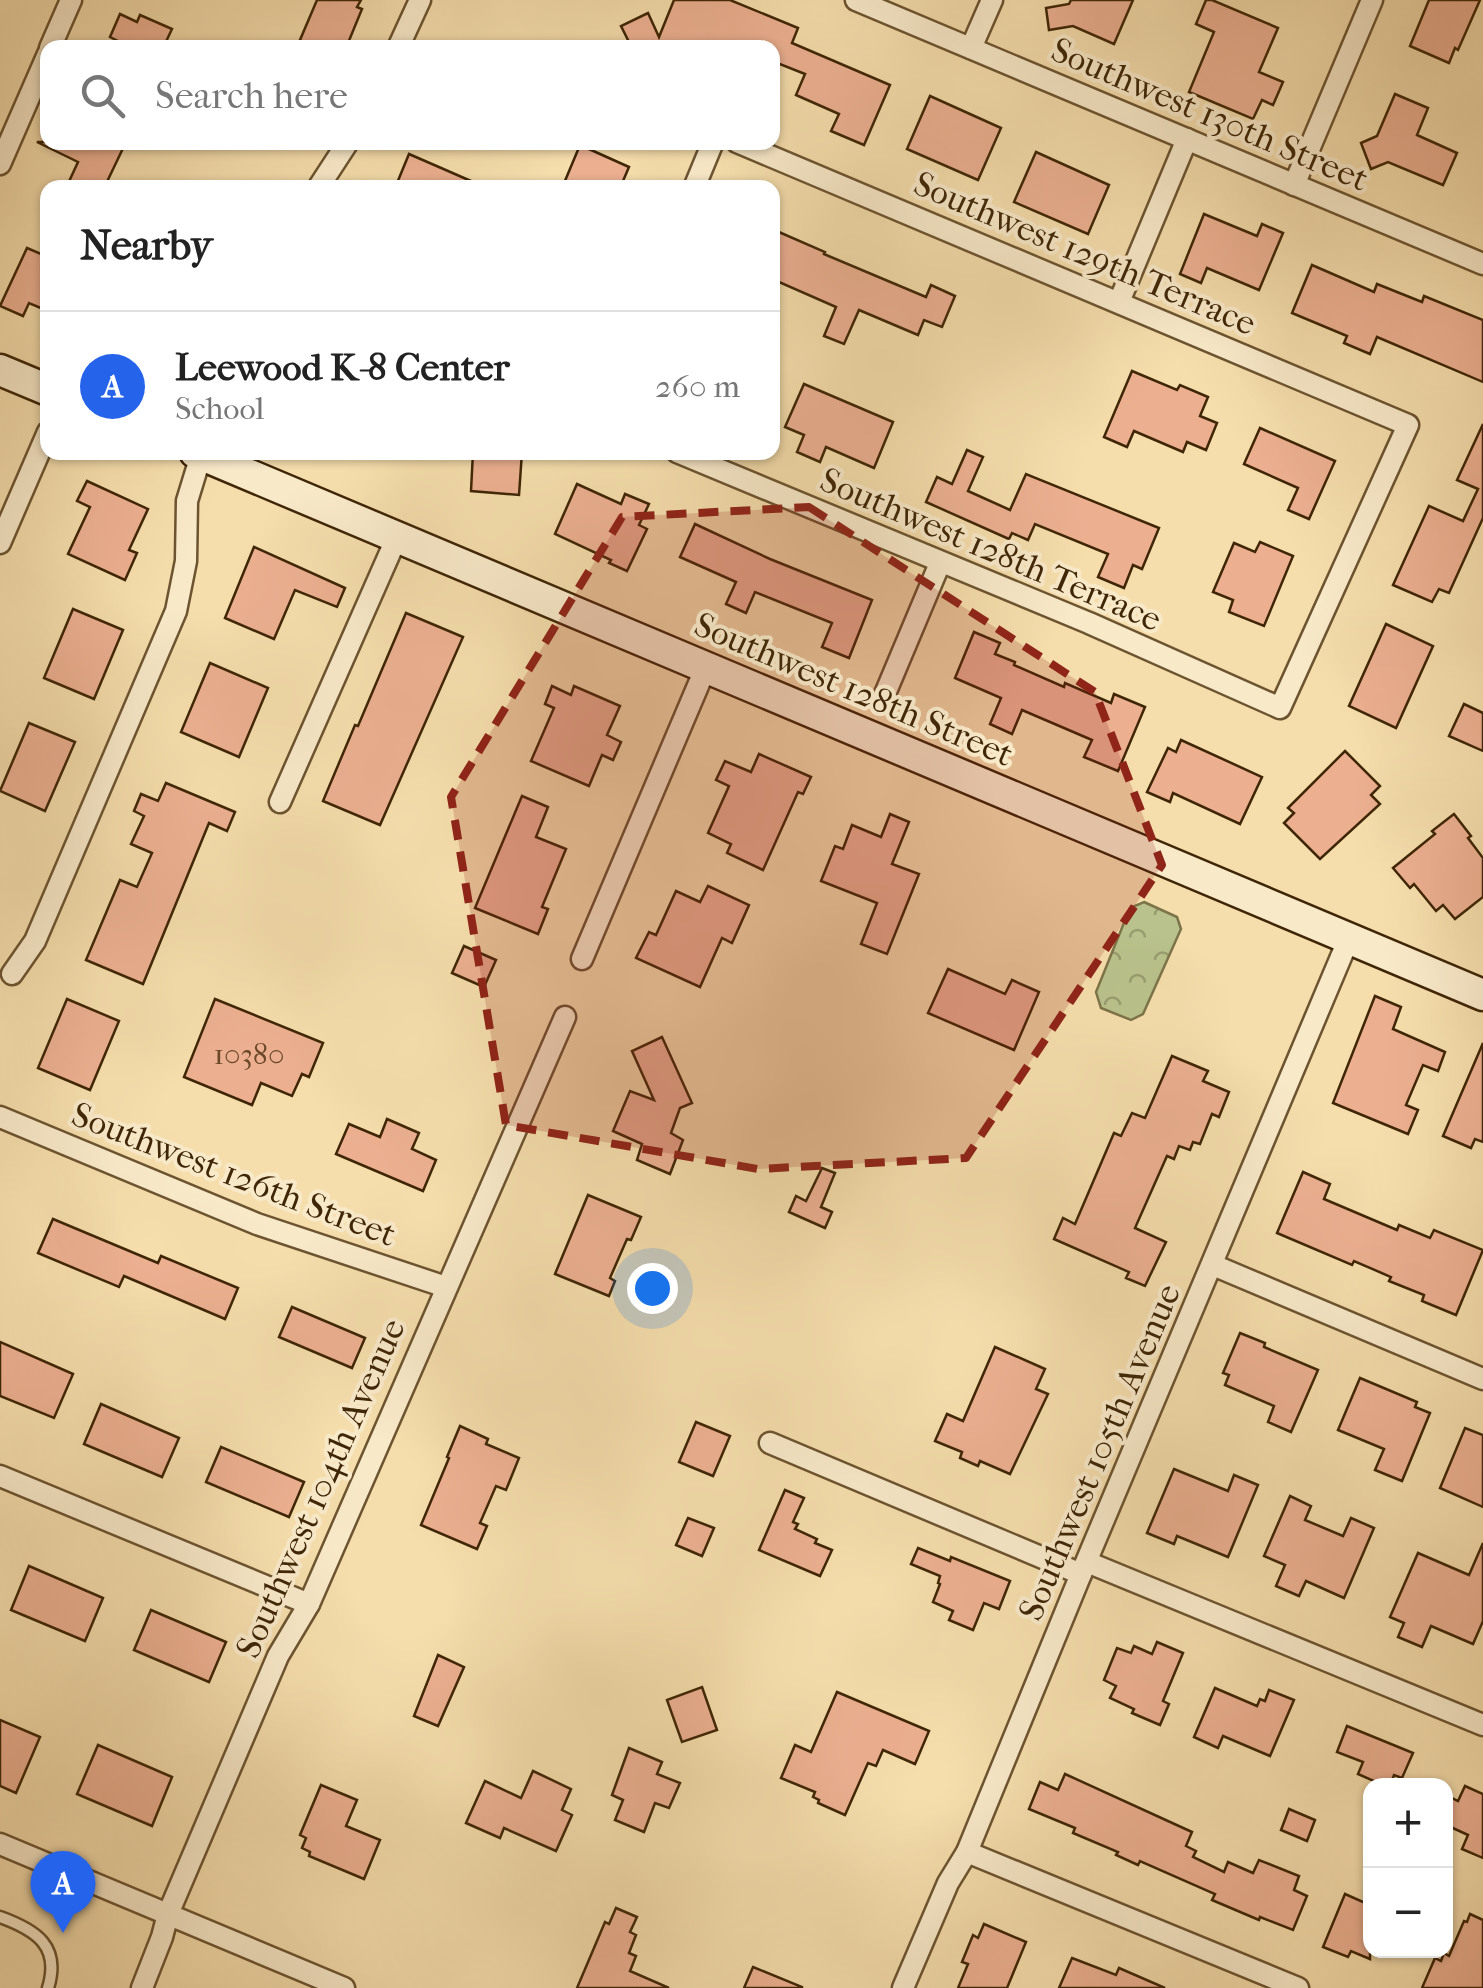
<!DOCTYPE html>
<meta charset="utf-8">
<style>
:root{--surface:#fff;--page:#f6f6f6;--text:#222;--muted:#767676;--line:#e0e0e0;--accent:#2563eb}
body{margin:0;font-family:"IM FELL French Canon",serif;background:var(--page);color:var(--text)}
.controls{position:absolute;right:30px;bottom:30px;display:grid;overflow:hidden;border-radius:20px;box-shadow:0 2px 8px #0004}
.controls button{width:90px;height:90px;display:grid;place-items:center;padding:0;border:0;border-bottom:2px solid var(--line);background:var(--surface);color:var(--text);font:50px sans-serif}
.you{position:absolute;left:652px;top:1288px;width:35px;height:35px;margin:-25px;border:8px solid #fff;border-radius:50%;background:#1a73e8;box-shadow:0 0 0 15px #1a73e833}
.badge{display:grid;place-items:center;width:65px;height:65px;border-radius:50%;background:var(--accent);color:#fff;font-size:32px;font-weight:700}
.pin{position:absolute;translate:-50% -82px;filter:drop-shadow(0 2px 5px #0008)}
.pin::after{content:'';position:absolute;top:52px;width:35px;height:30px;background:inherit;clip-path:polygon(0 0,100% 0,50% 100%)}
.list{margin:0;padding:0;list-style:none}
h2{display:flex;justify-content:space-between;align-items:center;height:130px;margin:0;padding:0 40px;font-size:42px}
h2 small{font-size:32px;font-weight:400;color:var(--muted)}
.list li{display:grid;grid-template-columns:65px 1fr auto;gap:30px;align-items:center;box-sizing:border-box;height:150px;padding:0 40px;border-top:2px solid var(--line)}
.list b{display:block;font-size:38px;white-space:nowrap}
.list p{margin:0;font-size:32px;white-space:nowrap;color:var(--muted)}
.list em{font-size:32px;font-style:normal;color:var(--muted)}
.icon{flex:none;width:55px;height:55px;fill:none;stroke:currentColor;stroke-width:2;stroke-linecap:round;stroke-linejoin:round}
.map{position:relative;flex:none;width:1483px;height:1988px;overflow:hidden}
.search{position:absolute;background:var(--surface);box-shadow:0 2px 8px #0004;left:40px;top:40px;width:740px;height:110px;display:flex;align-items:center;gap:25px;box-sizing:border-box;padding:0 35px;border-radius:20px;color:var(--muted);font-size:38px}
.panel{position:absolute;background:var(--surface);box-shadow:0 2px 8px #0004;left:40px;top:180px;width:740px;height:280px;border-radius:20px}
.map>svg:first-child{display:block}
.park{fill:url(#park-crowns);stroke:#7c7449;stroke-width:2.5}
.building{fill:#ecb091;stroke:#3f2606;stroke-width:2.5}
.lines{fill:none;stroke-linecap:round;stroke-linejoin:round}
.lane-casing{stroke:#6c5430;stroke-width:15}
.street-casing{stroke:#6c5430;stroke-width:25}
.secondary-casing{stroke:#3f2606;stroke-width:35}
.lane{stroke:#f8e9c9;stroke-width:10}
.street{stroke:#f8e9c9;stroke-width:20}
.secondary{stroke:#f8e9c9;stroke-width:30}
.marked{fill:#8f2418;fill-opacity:0.2;stroke:#8f2418;stroke-width:8;stroke-dasharray:20 12;stroke-linejoin:round}
.labels{text-anchor:middle;stroke-width:8;stroke-linejoin:round;paint-order:stroke}
.number-label{font-size:30px;fill:#6a4829}
.street-label{font-size:35px;fill:#3f2606;stroke:#f8e9c9}
</style>
<div class="map">
<svg width="1483" height="1988" viewBox="0 0 1483 1988">
<defs>
<pattern id="park-crowns" width="20" height="18" patternUnits="userSpaceOnUse" patternTransform="scale(2.5)"><rect width="20" height="18" fill="#b9c28c"/><path d="M2 6a3 3 0 1 1 6 0M12 15a3 3 0 1 1 6 0" fill="none" stroke="#989d70"/></pattern>
</defs>
<rect width="100%" height="100%" fill="#f5ddac"/>
<filter id="stains"><feTurbulence type="fractalNoise" baseFrequency=".002" numOctaves="4"/><feColorMatrix values="0 0 0 0 .2 0 0 0 0 .09 0 0 0 0 .02 0 0 0 .5 -.17"/></filter>
<radialGradient id="worn" r=".72"><stop offset=".6" stop-color="#630" stop-opacity="0"/><stop offset="1" stop-color="#630" stop-opacity=".3"/></radialGradient>
<path class="park" d="M1144,902L1177,917L1181,929L1143,1014L1131,1020L1101,1008L1096,992L1130,908Z"/>
<g class="building">
<path d="M317,0H361L357,7L362,9L346,48H316L300,40Z"/>
<path d="M674,0H730L798,28L792,43L890,85L864,145L831,131L839,114L796,95L805,74L772,61V48H632L621,26L648,13L659,37Z"/>
<path d="M1071,0H1133L1114,44L1073,26L1049,30L1046,8L1069,4Z"/>
<path d="M1206,0H1212L1278,28L1259,72L1283,82L1273,105L1262,100L1253,119L1189,92L1214,32L1196,24Z"/>
<path d="M1429,0H1480L1458,50L1455,48L1449,63L1410,46Z"/>
<path d="M120,14L137,22L140,15L172,29L163,48H132L110,37Z"/>
<path d="M1395,94L1428,108L1417,135L1457,153L1443,185L1388,162L1371,169L1361,143L1377,136Z"/>
<path d="M930,96L1001,128L978,180L907,149Z"/>
<path d="M37,142H126L104,188H66L78,162Z"/>
<path d="M580,145L629,167L620,188H562Z"/>
<path d="M1036,152L1109,185L1088,234L1014,202Z"/>
<path d="M409,154L487,188H395Z"/>
<path d="M1204,214L1257,236L1262,224L1283,233L1259,290L1207,268L1201,283L1180,274Z"/>
<path d="M772,229L825,252L824,254L926,297L931,285L955,296L942,327L924,320L918,335L859,310L844,344L824,336L836,307L772,279Z"/>
<path d="M27,248L48,257V311L29,303L23,316L0,306Z"/>
<path d="M1312,265L1374,292L1377,284L1422,302L1424,296L1483,320V382L1377,337L1370,354L1344,343L1347,336L1292,313Z"/>
<path d="M1132,371L1177,390L1180,385L1208,397L1200,416L1217,423L1206,450L1187,442L1183,452L1134,431L1127,447L1104,437Z"/>
<path d="M804,384L893,422L874,468L826,447L820,462L797,452L804,435L785,427Z"/>
<path d="M1483,424V518L1449,593L1439,589L1432,602L1393,585L1429,506L1463,521L1478,489L1457,480Z"/>
<path d="M1260,428L1335,461L1309,519L1288,510L1298,488L1244,464Z"/>
<path d="M967,450L983,457L968,491L1010,510L1026,474L1159,528L1142,569L1133,565L1124,588L1098,577L1108,554L1035,524L1028,540L1012,533L1009,539L926,502L937,477L952,484Z"/>
<path d="M473,452H522L519,495L471,491Z"/>
<path d="M87,481L148,509L129,550L137,553L125,580L68,554L90,507L77,501Z"/>
<path d="M577,484L621,504L625,494L649,504L639,525L647,529L627,571L609,563L611,560L555,534Z"/>
<path d="M695,524L770,559L872,600L849,658L822,647L832,623L755,592L746,613L726,604L736,582L680,557Z"/>
<path d="M1260,542L1293,556L1264,626L1229,612L1233,600L1213,592L1234,543L1255,552Z"/>
<path d="M254,547L345,588L337,607L295,590L274,639L225,618Z"/>
<path d="M73,609L123,630L94,699L44,678Z"/>
<path d="M406,613L463,637L380,825L323,801L355,725L358,726Z"/>
<path d="M1386,624L1433,646L1396,728L1349,706Z"/>
<path d="M974,632L1000,643L995,654L1015,662L1014,665L1064,687L1065,683L1111,703L1114,694L1145,707L1118,771L1084,757L1092,740L1022,710L1012,734L990,724L1001,698L955,678Z"/>
<path d="M210,663L268,688L239,757L181,732Z"/>
<path d="M552,686L571,695L574,686L620,706L607,735L621,742L613,760L602,755L589,786L531,761L554,708L545,704Z"/>
<path d="M1464,704L1483,713V751L1449,736Z"/>
<path d="M29,723L75,742L45,811L0,791Z"/>
<path d="M1181,740L1262,777L1240,824L1173,793L1170,802L1147,792L1168,748L1176,752Z"/>
<path d="M1345,751L1380,786L1371,795L1380,804L1320,859L1284,823L1294,813L1288,808Z"/>
<path d="M759,754L811,777L803,794L798,792L763,870L727,853L731,844L708,833L729,786L716,780L725,761L751,772Z"/>
<path d="M166,783L235,812L227,831L209,823L143,984L86,960L120,880L137,887L152,853L131,844L144,816L134,811L141,794L158,801Z"/>
<path d="M522,796L548,807L536,837L566,849L542,907L548,909L538,934L475,908Z"/>
<path d="M890,814L909,822L892,864L919,874L887,954L861,944L877,903L821,881L835,846L843,849L852,825L881,837Z"/>
<path d="M1454,814L1471,836L1468,838L1483,858V897L1455,919L1443,905L1436,911L1414,884L1410,888L1393,868L1435,834L1432,831Z"/>
<path d="M708,886L749,905L732,943L722,938L700,987L636,958L649,932L656,935L676,891L700,902Z"/>
<path d="M464,946L496,960L484,987L452,973Z"/>
<path d="M948,969L1005,994L1012,980L1039,992L1014,1050L928,1013Z"/>
<path d="M1375,996L1401,1007L1393,1029L1445,1052L1438,1071L1423,1065L1406,1105L1418,1110L1408,1134L1333,1103Z"/>
<path d="M67,999L119,1021L90,1090L38,1068Z"/>
<path d="M215,999L323,1043L309,1077L302,1074L292,1096L261,1083L252,1105L184,1077Z"/>
<path d="M662,1037L692,1103L680,1108L671,1133L683,1140L670,1174L637,1160L642,1144L613,1131L630,1091L654,1100L632,1051Z"/>
<path d="M1483,1043V1142L1475,1139L1471,1148L1443,1136Z"/>
<path d="M1172,1056L1208,1071L1203,1081L1229,1092L1219,1117L1212,1114L1200,1144L1193,1142L1190,1150L1179,1146L1174,1159L1167,1156L1135,1228L1166,1242L1145,1286L1126,1278L1129,1272L1054,1239L1063,1218L1075,1224L1114,1133L1121,1136L1132,1113L1145,1118Z"/>
<path d="M387,1119L419,1133L412,1149L436,1160L423,1191L336,1154L349,1124L380,1137Z"/>
<path d="M822,1168L835,1173L821,1207L832,1212L825,1228L789,1212L796,1196L806,1201Z"/>
<path d="M1303,1172L1330,1184L1324,1199L1397,1230L1399,1225L1430,1238L1434,1230L1483,1250L1456,1315L1422,1301L1424,1295L1389,1281L1391,1277L1354,1261L1352,1265L1277,1233Z"/>
<path d="M588,1195L641,1217L631,1240L627,1239L610,1278L615,1281L609,1296L555,1274Z"/>
<path d="M53,1219L158,1263L161,1256L238,1288L225,1319L124,1276L119,1287L38,1253Z"/>
<path d="M292,1307L365,1338L352,1368L279,1337Z"/>
<path d="M1240,1333L1265,1343L1264,1347L1318,1370L1291,1432L1268,1422L1274,1406L1225,1385L1229,1375L1223,1373Z"/>
<path d="M0,1342L73,1374L54,1418L0,1396Z"/>
<path d="M995,1347L1045,1369L1036,1389L1048,1394L1010,1474L980,1461L978,1466L960,1458L962,1452L935,1441L947,1414L963,1421Z"/>
<path d="M1360,1378L1417,1402L1415,1407L1430,1413L1402,1481L1375,1470L1384,1449L1338,1430Z"/>
<path d="M101,1404L179,1438L162,1477L84,1444Z"/>
<path d="M696,1422L730,1436L713,1476L679,1462Z"/>
<path d="M460,1426L488,1439L486,1444L519,1458L506,1490L496,1486L480,1523L487,1526L477,1549L421,1525L449,1458L447,1457Z"/>
<path d="M1465,1428L1483,1435V1507L1440,1488Z"/>
<path d="M221,1447L304,1482L289,1517L206,1482Z"/>
<path d="M1174,1469L1228,1491L1234,1475L1258,1485L1228,1557L1177,1536L1174,1544L1147,1533Z"/>
<path d="M785,1490L804,1498L793,1522L798,1524L795,1529L817,1539L815,1543L832,1550L820,1576L759,1550Z"/>
<path d="M1290,1496L1311,1506L1305,1520L1343,1536L1351,1518L1374,1528L1344,1598L1306,1581L1299,1596L1276,1586L1285,1565L1264,1556Z"/>
<path d="M688,1518L714,1528L702,1556L676,1545Z"/>
<path d="M1483,1543V1621L1473,1644L1431,1626L1422,1647L1398,1637L1404,1623L1390,1617L1418,1553L1469,1575Z"/>
<path d="M918,1548L950,1561L951,1557L1010,1581L999,1609L984,1603L973,1630L949,1620L953,1611L933,1602L940,1584L938,1583L940,1576L911,1564Z"/>
<path d="M29,1566L103,1598L85,1641L11,1610Z"/>
<path d="M151,1610L226,1642L209,1682L134,1650Z"/>
<path d="M1157,1642L1183,1653L1163,1701L1169,1704L1160,1725L1132,1713L1134,1709L1110,1698L1116,1686L1104,1680L1117,1648L1131,1653L1134,1646L1152,1654Z"/>
<path d="M438,1655L464,1667L438,1726L414,1716Z"/>
<path d="M702,1687L717,1730L682,1742L667,1700Z"/>
<path d="M1215,1688L1257,1706L1260,1699L1265,1701L1269,1690L1294,1700L1270,1756L1223,1736L1218,1748L1194,1737Z"/>
<path d="M837,1692L929,1731L915,1764L883,1750L876,1766L868,1763L845,1815L818,1803L819,1800L813,1797L815,1792L781,1778L795,1745L811,1752Z"/>
<path d="M0,1720L40,1737L16,1793L0,1786Z"/>
<path d="M1347,1726L1413,1753L1402,1778L1394,1775L1390,1786H1385L1358,1774L1363,1762L1337,1752Z"/>
<path d="M98,1745L172,1777L152,1826L77,1794Z"/>
<path d="M629,1748L662,1762L657,1774L680,1783L669,1808L655,1803L644,1832L615,1820L623,1800L612,1795Z"/>
<path d="M533,1771L571,1789L562,1810L572,1815L556,1851L504,1828L500,1838L466,1823L485,1781L521,1798Z"/>
<path d="M1065,1774L1192,1832L1186,1846L1196,1851L1193,1857L1224,1872L1228,1862L1253,1873L1259,1860L1299,1876L1294,1890L1307,1896L1293,1930L1260,1917L1259,1920L1212,1900L1215,1894L1140,1861L1138,1865L1116,1855L1118,1852L1073,1833L1075,1828L1029,1809L1040,1782L1058,1790Z"/>
<path d="M321,1785L357,1800L346,1826L380,1840L364,1879L309,1856L310,1852L302,1848L306,1838L300,1835Z"/>
<path d="M1465,1786L1483,1794V1858L1462,1849L1468,1835L1446,1825V1795L1458,1801Z"/>
<path d="M1289,1809L1315,1820L1307,1841L1281,1830Z"/>
<path d="M1345,1894L1370,1905V1959L1351,1951L1348,1957L1323,1947Z"/>
<path d="M616,1908L637,1917L630,1932L636,1935L629,1953L636,1956L630,1971L669,1988H577L605,1922L609,1924Z"/>
<path d="M1470,1914L1483,1920V1988H1422L1435,1958L1441,1961L1444,1953L1449,1956L1464,1921L1467,1922Z"/>
<path d="M984,1924L1026,1942L1007,1988H958L968,1964L962,1962L973,1935L978,1938Z"/>
<path d="M1072,1958L1116,1975L1119,1968L1165,1988H1059Z"/>
<path d="M753,1967L802,1987V1988H744Z"/>
</g>
<g class="lines">
<g class="lane-casing">
<path id="lane" d="M0,1917C36,1930 61,1946 48,1988"/>
</g>
<g class="street-casing">
<g id="street">
<path d="M856,0L1483,264"/>
<path d="M50,48L71,0"/>
<path d="M398,48L420,0"/>
<path d="M971,48L992,0"/>
<path d="M0,164L48,54"/>
<path d="M1294,185L1372,0"/>
<path d="M318,188L348,142"/>
<path d="M694,188L713,142"/>
<path d="M1119,302L1187,139"/>
<path d="M677,452L1089,623L1280,708L1408,425L737,142"/>
<path d="M0,543L48,432"/>
<path d="M882,701L940,563"/>
<path d="M280,802L397,537"/>
<path d="M582,959L706,667"/>
<path d="M12,974L35,941L176,611L186,561L187,501L202,452"/>
<path d="M0,1117L257,1224L446,1287"/>
<path d="M1213,1265L1483,1379"/>
<path d="M770,1443L1081,1574"/>
<path d="M0,1476L309,1604"/>
<path d="M1087,1562L1483,1725"/>
<path d="M0,1844L344,1988"/>
<path d="M967,1852L1298,1988"/>
<path d="M142,1988L162,1937L168,1914L278,1656L309,1604L565,1017"/>
<path d="M903,1988L948,1883L967,1852L1081,1574L1349,938"/>
</g>
</g>
<g class="secondary-casing">
<g id="secondary">
<path d="M0,370L48,390"/>
<path d="M195,452L1483,995"/>
</g>
</g>
<use href="#lane" class="lane"/>
<use href="#street" class="street"/>
<use href="#secondary" class="secondary"/>
</g>
<path class="marked" d="M809,507L1095,692L1162,865L966,1158L758,1169L506,1125L451,797L622,517Z"/>
<g class="labels">
<g class="number-label">
<text x="249" y="1064">10380</text>
</g>
<g class="street-label">
<text transform="translate(1210 114) rotate(23)" y="12">Southwest 130th Street</text>
<text transform="translate(1085 253) rotate(23)" y="12">Southwest 129th Terrace</text>
<text transform="translate(991 549) rotate(23)" y="12">Southwest 128th Terrace</text>
<text transform="translate(854 689) rotate(23)" y="12">Southwest 128th Street</text>
<text transform="translate(234 1174) rotate(21)" y="12">Southwest 126th Street</text>
<text transform="translate(1099 1452) rotate(-67)" y="12">Southwest 105th Avenue</text>
<text transform="translate(320 1488) rotate(-66)" y="12">Southwest 104th Avenue</text>
</g>
</g>
<rect width="100%" height="100%" filter="url(#stains)"/>
<rect width="100%" height="100%" fill="url(#worn)"/>
</svg>
<div class="controls">
<button>+</button>
<button>−</button>
</div>
<div class="you"></div>
<div class="pin badge" style="left:63px;top:1933px">A</div>
<div class="search"><svg class="icon" aria-label="search" viewBox="0 0 24 24"><circle cx="10" cy="10" r="6"/><path d="M15 15l6 6"/></svg>Search here</div>
<section class="panel">
<h2>Nearby<small></small></h2>
<ul class="list">
<li><span class="badge">A</span><div><b>Leewood K-8 Center</b><p>School</p></div><em>260 m</em></li>
</ul>
</section>
</div>
